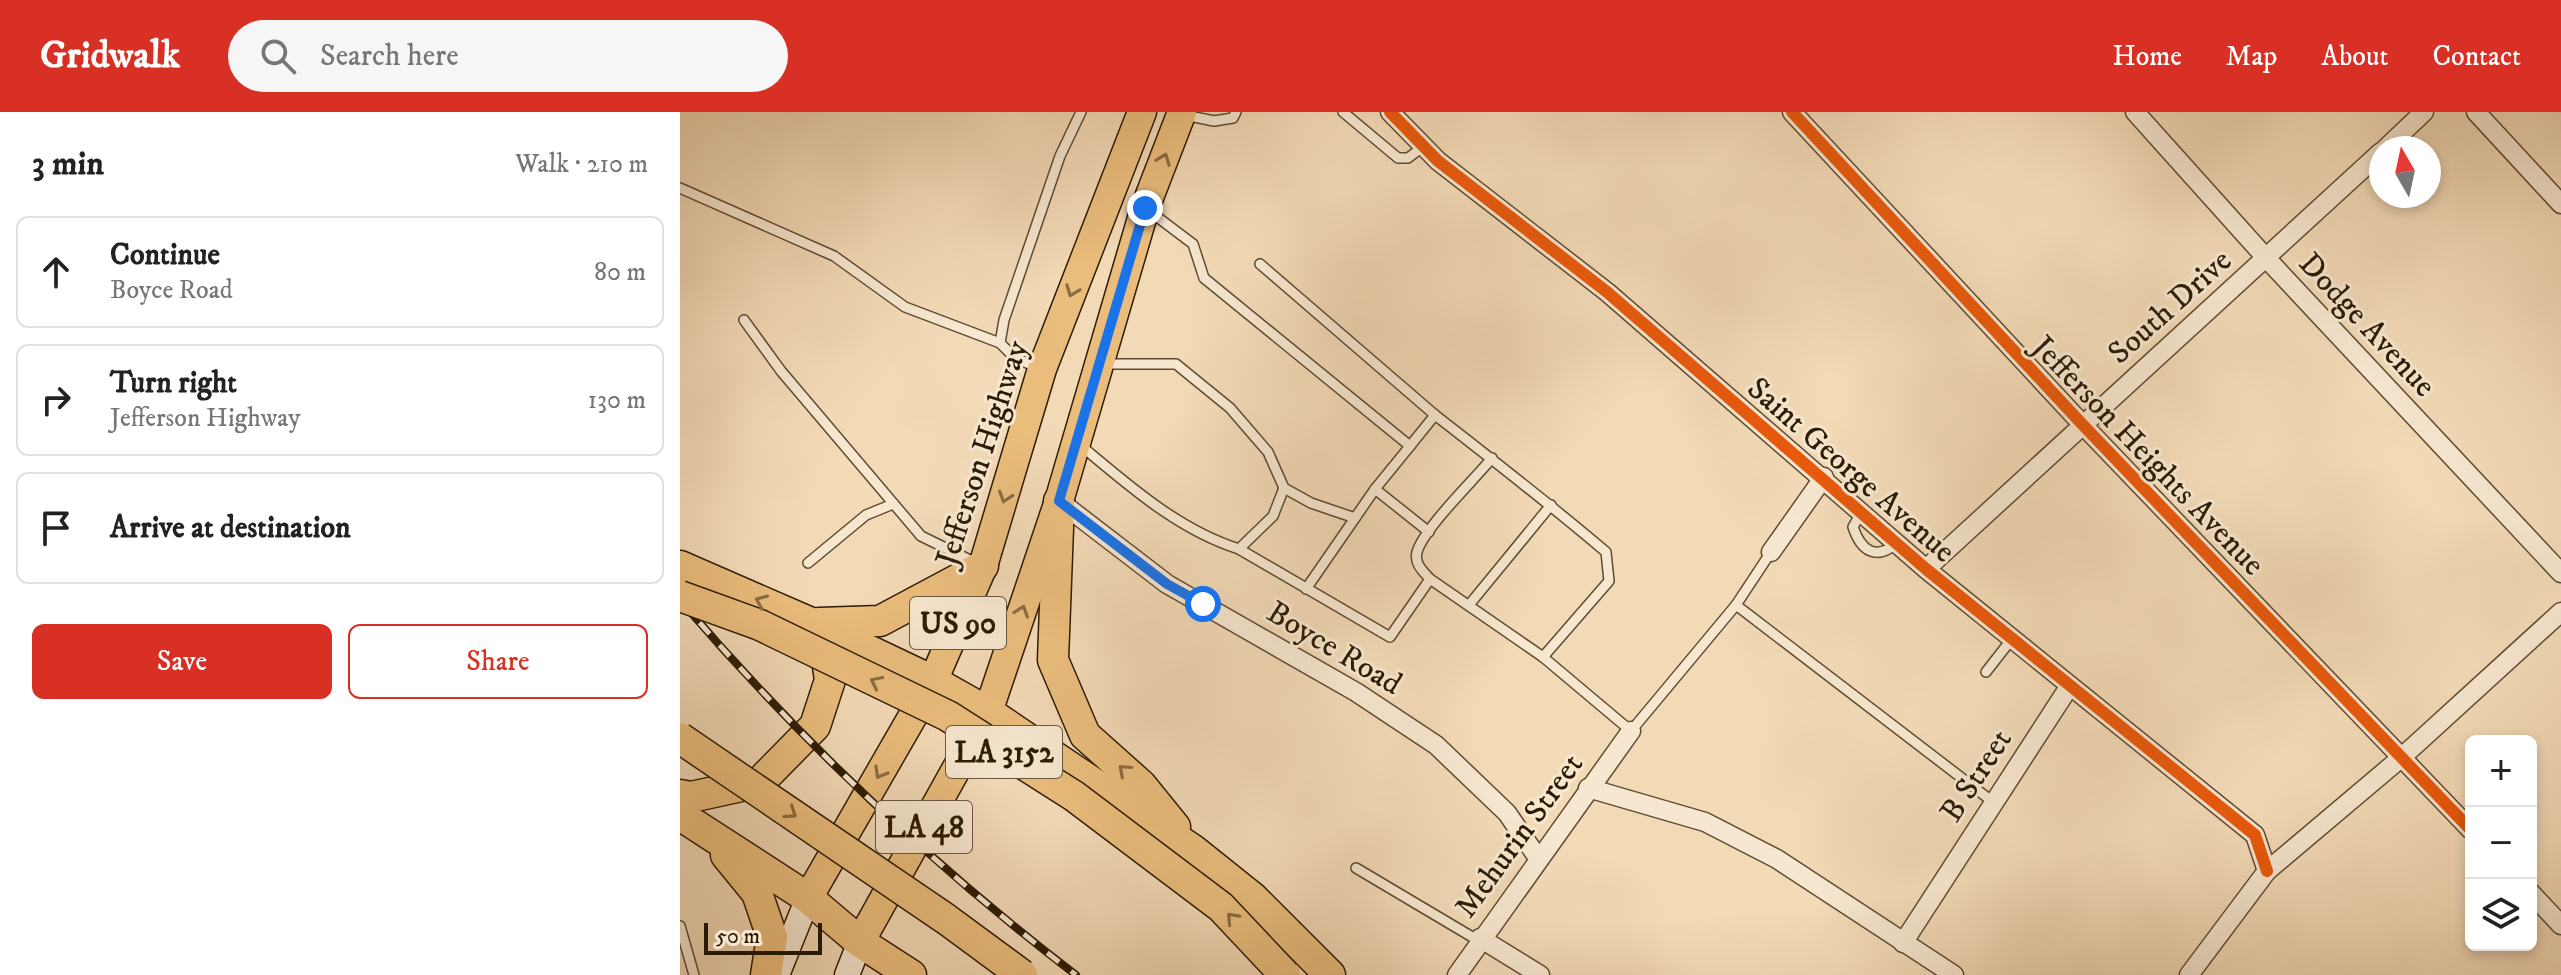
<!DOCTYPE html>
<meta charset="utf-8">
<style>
:root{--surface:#fff;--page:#f6f6f6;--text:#222;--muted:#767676;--line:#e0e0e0;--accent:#d93025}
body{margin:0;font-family:"IM FELL DW Pica",serif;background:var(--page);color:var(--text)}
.controls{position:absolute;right:24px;bottom:24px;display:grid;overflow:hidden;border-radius:12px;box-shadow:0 4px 12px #0003}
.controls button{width:72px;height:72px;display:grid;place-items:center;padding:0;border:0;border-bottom:2px solid var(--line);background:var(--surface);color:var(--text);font:40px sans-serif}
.compass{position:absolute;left:1689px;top:24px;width:72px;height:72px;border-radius:50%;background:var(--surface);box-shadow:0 4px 12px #0003;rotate:351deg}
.scale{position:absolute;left:24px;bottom:20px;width:118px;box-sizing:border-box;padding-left:8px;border:4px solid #2c1b04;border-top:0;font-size:22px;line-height:28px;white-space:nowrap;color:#2c1b04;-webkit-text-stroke:6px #f7e7d0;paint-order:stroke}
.stop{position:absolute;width:24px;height:24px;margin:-18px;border:6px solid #1a73e8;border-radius:50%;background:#fff}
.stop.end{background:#1a73e8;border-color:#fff;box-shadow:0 2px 8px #0008}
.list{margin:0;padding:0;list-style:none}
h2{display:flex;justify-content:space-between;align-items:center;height:104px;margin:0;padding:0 32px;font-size:34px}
h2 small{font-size:26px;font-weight:400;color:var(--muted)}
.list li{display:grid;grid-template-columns:52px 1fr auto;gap:24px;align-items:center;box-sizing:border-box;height:112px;margin:0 16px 16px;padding:0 16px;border:2px solid var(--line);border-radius:12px}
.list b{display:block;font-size:30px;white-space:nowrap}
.list p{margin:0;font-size:26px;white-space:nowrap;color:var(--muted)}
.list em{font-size:26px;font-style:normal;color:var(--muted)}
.actions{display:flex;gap:16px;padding:24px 32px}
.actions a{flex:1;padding:18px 0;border:2px solid var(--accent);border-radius:12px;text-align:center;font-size:28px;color:var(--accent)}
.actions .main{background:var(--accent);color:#fff}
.icon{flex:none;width:44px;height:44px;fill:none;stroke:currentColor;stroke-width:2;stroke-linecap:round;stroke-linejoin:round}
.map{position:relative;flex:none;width:1881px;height:863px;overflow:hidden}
header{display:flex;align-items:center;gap:48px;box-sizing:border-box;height:112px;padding:0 40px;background:var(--accent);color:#fff}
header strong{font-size:38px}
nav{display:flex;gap:44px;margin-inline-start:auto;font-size:28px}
.search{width:560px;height:72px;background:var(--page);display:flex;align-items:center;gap:20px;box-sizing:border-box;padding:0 28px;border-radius:44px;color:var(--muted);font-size:30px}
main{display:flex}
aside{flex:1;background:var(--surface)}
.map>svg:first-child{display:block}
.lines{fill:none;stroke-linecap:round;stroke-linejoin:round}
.service-casing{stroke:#5e4b31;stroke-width:12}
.minor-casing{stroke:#5e4b31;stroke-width:21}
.secondary-casing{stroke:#2c1b04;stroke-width:27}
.primary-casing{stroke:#2c1b04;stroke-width:31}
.trunk-casing{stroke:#2c1b04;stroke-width:33}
.service{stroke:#f7e7d0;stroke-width:9}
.minor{stroke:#f7e7d0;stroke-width:18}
.secondary{stroke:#f7e7d0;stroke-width:24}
.primary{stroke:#eabd7c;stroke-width:28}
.trunk{stroke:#eabd7c;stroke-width:30}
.rail-casing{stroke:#2c1b04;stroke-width:8}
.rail{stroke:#f7e7d0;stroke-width:5;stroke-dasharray:15;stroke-linecap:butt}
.trunk-bridge-casing{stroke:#2c1b04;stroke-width:33;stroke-linecap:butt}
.trunk-bridge{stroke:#eabd7c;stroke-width:30}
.cycleway-casing{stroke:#f7e7d0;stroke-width:17}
.cycleway{stroke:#e8590c;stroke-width:12}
.oneway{stroke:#8b6c40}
.route{stroke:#1a73e8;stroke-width:10}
.labels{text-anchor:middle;stroke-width:6;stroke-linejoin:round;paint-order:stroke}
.shield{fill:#f7e7d0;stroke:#695841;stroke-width:2}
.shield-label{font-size:30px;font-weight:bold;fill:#2c1b04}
.street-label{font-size:32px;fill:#2c1b04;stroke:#f7e7d0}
</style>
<header>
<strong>Gridwalk</strong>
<div class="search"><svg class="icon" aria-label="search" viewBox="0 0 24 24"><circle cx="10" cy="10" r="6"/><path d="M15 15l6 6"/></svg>Search here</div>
<nav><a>Home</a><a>Map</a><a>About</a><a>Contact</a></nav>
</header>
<main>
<aside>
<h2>3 min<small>Walk · 210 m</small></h2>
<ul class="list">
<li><svg class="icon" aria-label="ahead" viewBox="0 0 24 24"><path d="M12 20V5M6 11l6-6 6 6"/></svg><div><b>Continue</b><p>Boyce Road</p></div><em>80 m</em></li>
<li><svg class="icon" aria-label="right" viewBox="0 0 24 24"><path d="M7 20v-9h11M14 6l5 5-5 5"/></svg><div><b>Turn right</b><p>Jefferson Highway</p></div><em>130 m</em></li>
<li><svg class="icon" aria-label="arrive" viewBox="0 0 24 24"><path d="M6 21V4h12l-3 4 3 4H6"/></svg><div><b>Arrive at destination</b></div></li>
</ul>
<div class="actions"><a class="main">Save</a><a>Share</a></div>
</aside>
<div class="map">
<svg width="1881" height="863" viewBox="0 0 1881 863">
<rect width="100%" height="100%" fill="#f3dab7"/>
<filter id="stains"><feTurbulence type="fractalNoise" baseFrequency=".0025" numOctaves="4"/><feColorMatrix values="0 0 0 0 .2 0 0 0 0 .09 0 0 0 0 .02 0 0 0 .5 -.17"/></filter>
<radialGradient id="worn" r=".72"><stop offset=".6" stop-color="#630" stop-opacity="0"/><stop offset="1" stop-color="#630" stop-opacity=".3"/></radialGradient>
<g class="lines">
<g class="service-casing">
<g id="service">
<path d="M663,0L718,46H728L744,34"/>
<path d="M505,3L534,9L553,6L556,0"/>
<path d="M0,76L154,144L225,195L320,231"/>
<path d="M468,98L513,132L524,166L730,334L755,303L580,152"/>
<path d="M64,208L101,259L241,424L296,451"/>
<path d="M422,252H496L550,296L588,340L604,376L631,391L675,406L626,477"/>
<path d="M359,256L335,246L320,231L324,208L380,44L401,0"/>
<path d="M755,303C813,348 871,393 926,440L929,469L863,545L750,467C743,459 734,452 737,440C744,416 794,368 812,346"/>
<path d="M399,332C447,372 498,418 559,437L593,404L604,376"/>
<path d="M730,334L695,377L749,420"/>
<path d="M1182,399L1173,415C1181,439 1196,449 1217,431"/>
<path d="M675,406L695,377"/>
<path d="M559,437L710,525L750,467"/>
<path d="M1091,440L1056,493L1313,690"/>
<path d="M128,451L186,403L213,392"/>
<path d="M789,493L871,393"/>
<path d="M863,545L951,619L1056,493"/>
<path d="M1306,560L1331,528"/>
<path d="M676,756L799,829"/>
<path d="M0,814L14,863"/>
</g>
</g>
<g class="minor-casing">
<g id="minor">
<path d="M710,0L758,49L927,180L1246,457L1575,723L1587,759"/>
<path d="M1112,0L1402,312L1791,718"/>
<path d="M1455,0L1587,147L1881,461"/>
<path d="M1796,0L1881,92"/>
<path d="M1706,36L1744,0"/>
<path d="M379,389L487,472L676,580L756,633L827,701L858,746"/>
<path d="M1091,440L1144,365"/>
<path d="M1246,457L1701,40"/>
<path d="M908,676L1025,710L1097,747L1274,863"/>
<path d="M1851,781L1881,813"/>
<path d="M800,826L860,863"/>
<path d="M1223,831L1389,575"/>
<path d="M777,863L951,619"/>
<path d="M1509,863L1587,759L1722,645L1881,500"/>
</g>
</g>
<g class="secondary-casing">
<g id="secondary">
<path d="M97,863L128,786"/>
<path d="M167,863L180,830"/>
</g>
</g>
<g class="primary-casing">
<g id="primary">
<path d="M128,786L253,569L303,454L362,257L462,0"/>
<path d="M180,830L308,600L379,389L465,96L502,0"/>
</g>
</g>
<g class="trunk-casing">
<g id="trunk">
<path d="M379,389L373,548L405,623L461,673L495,715"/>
<path d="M0,454L131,511L253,569L308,600L513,738L573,786L650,863"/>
<path d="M139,511L200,509L303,454"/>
<path d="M0,683L11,685L80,670L135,614L150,568L145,534L140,526"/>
<path d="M0,703L128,786L180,830L231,863"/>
<path d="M46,743L77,781L92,825L86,863"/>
</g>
</g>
<use href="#service" class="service"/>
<use href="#minor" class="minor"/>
<use href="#secondary" class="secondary"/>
<use href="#primary" class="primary"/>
<use href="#trunk" class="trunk"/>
<g class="rail-casing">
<path id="rail" d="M0,488C119,627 251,752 396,863"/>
</g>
<use href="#rail" class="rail"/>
<g class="trunk-bridge-casing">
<g id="trunk-bridge">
<path d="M0,484L80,513L268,604L394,684L541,795L605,863"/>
<path d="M0,626L266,807L342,863"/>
</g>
</g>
<use href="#trunk-bridge" class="trunk-bridge"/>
<g class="cycleway-casing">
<g id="cycleway">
<path d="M710,0L758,49L927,180L1246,457L1575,723L1587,759"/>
<path d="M1112,0L1402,312L1791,718"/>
</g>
</g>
<use href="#cycleway" class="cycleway"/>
</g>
<defs><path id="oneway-chevron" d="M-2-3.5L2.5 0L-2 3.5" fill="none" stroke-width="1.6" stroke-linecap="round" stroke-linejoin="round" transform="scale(2)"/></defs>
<g class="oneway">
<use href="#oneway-chevron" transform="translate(484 47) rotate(-69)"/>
<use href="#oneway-chevron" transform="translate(392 179) rotate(111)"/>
<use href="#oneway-chevron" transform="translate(325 385) rotate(108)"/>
<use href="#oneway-chevron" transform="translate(81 489) rotate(-157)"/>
<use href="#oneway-chevron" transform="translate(342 499) rotate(-71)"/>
<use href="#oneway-chevron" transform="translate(196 570) rotate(-154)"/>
<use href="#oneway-chevron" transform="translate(444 658) rotate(-138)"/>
<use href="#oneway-chevron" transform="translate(200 661) rotate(120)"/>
<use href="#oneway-chevron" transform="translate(111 701) rotate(34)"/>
<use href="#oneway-chevron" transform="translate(552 806) rotate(-133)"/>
</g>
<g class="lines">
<path class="route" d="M465,96L379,389L487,472L523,492"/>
</g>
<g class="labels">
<g class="shield">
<rect x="230" y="485" width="96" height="52" rx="6"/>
<rect x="266" y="614" width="116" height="52" rx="6"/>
<rect x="196" y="689" width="96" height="52" rx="6"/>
</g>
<g class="shield-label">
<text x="278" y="521">US 90</text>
<text x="324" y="650">LA 3152</text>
<text x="244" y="725">LA 48</text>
</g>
<g class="street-label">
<text transform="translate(1489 194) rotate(-42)" y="11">South Drive</text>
<text transform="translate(1688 212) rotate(47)" y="11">Dodge Avenue</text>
<text transform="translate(301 341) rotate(-72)" y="11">Jefferson Highway</text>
<text transform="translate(1469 343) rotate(46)" y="11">Jefferson Heights Avenue</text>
<text transform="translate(1172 357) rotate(41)" y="11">Saint George Avenue</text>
<text transform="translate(655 535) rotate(31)" y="11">Boyce Road</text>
<text transform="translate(1295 663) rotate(-57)" y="11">B Street</text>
<text transform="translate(838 723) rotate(-54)" y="11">Mehurin Street</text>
</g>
</g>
<rect width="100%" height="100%" filter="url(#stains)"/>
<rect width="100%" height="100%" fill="url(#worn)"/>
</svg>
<div class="controls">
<button>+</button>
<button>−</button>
<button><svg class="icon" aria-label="layers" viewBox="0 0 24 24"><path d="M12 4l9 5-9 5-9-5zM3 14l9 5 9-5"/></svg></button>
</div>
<svg class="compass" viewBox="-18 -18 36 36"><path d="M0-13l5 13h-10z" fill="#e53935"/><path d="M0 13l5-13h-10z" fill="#767676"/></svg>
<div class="scale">50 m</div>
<div class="stop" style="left:523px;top:492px"></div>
<div class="stop end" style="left:465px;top:96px"></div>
</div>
</main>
